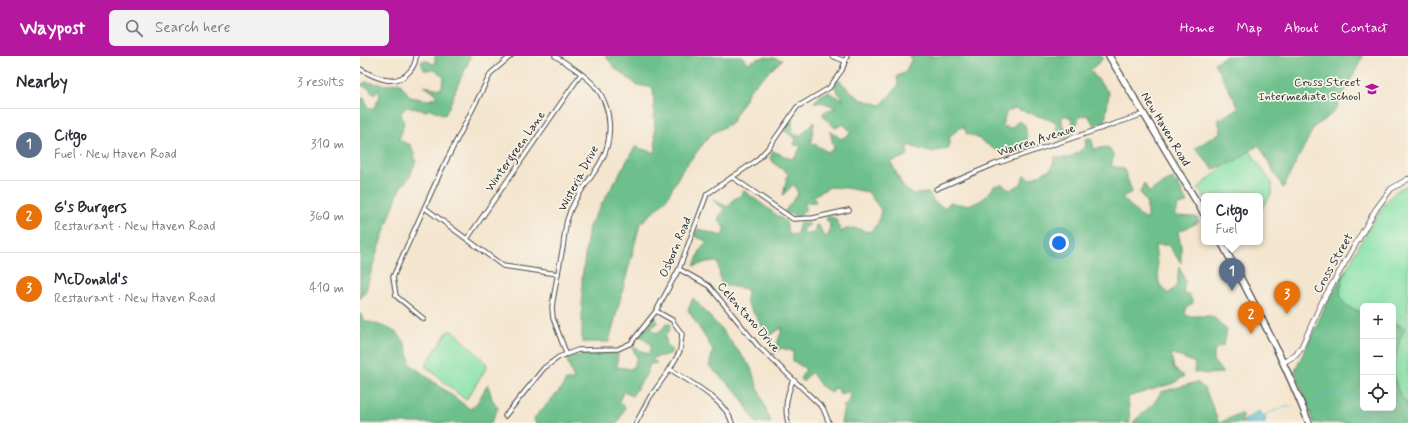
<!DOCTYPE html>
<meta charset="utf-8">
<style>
:root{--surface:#fff;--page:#f2f2f3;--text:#2b2b33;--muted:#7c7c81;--line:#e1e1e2;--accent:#b5179e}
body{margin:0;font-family:Mynerve,sans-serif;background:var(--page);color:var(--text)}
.controls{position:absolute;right:12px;bottom:12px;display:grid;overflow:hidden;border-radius:6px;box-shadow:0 4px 16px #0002}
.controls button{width:36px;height:36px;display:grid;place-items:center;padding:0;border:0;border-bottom:1px solid var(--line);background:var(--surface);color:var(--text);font:20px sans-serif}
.you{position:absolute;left:699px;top:187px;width:14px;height:14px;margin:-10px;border:3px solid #fff;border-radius:50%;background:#1a73e8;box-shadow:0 0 0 6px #1a73e833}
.badge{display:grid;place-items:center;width:26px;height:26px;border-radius:50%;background:var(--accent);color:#fff;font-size:13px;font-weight:700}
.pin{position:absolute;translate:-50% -33px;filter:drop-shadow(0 1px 2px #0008)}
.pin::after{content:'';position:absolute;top:21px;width:14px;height:12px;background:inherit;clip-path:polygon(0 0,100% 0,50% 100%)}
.popup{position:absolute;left:841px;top:137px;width:62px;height:52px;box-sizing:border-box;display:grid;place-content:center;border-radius:6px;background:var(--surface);filter:drop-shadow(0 1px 3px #0005);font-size:13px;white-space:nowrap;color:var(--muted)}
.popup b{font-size:15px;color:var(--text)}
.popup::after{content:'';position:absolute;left:50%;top:100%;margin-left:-8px;border:8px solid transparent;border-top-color:var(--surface)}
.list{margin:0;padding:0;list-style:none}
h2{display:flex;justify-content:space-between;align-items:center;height:52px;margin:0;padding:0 16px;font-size:17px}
h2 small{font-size:13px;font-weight:400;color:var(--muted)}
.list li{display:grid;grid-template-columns:26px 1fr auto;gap:12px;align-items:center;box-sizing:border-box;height:72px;padding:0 16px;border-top:1px solid var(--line)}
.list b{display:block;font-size:15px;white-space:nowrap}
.list p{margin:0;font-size:13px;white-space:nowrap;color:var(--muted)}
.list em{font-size:13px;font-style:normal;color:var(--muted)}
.icon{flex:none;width:22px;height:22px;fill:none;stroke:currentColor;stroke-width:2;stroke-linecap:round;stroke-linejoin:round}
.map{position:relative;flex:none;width:1048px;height:367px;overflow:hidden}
header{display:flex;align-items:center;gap:24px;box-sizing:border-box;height:56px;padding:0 20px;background:var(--accent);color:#fff}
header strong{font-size:19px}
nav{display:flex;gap:22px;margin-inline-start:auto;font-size:14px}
.search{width:280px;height:36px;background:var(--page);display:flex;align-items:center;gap:10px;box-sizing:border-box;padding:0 14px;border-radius:6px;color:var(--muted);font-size:15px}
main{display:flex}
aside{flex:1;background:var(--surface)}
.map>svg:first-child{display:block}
.green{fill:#87e2a8;stroke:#59866a}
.forest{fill:#6dc08c;stroke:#4c765c}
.water{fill:#5bc2d8;stroke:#437682}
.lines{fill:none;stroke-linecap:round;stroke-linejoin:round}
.stream{stroke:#5bc2d8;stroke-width:1}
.minor-casing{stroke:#494743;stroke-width:5.5}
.tertiary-casing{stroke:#494743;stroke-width:6}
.primary-casing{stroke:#494743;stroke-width:8}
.minor{stroke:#fff;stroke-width:3.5}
.tertiary{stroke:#fff;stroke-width:4.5}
.primary{stroke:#fff;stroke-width:5.5}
.labels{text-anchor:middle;stroke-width:3.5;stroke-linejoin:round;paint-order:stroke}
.poi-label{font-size:12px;fill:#2b2b2b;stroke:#f7f3e8;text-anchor:end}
.street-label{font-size:12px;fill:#2b2b2b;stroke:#f7f3e8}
</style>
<header>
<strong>Waypost</strong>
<div class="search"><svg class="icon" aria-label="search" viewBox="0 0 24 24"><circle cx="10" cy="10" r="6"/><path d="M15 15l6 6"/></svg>Search here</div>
<nav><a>Home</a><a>Map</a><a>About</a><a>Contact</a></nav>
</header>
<main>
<aside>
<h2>Nearby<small>3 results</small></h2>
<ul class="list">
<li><span class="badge" style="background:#5c6f8a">1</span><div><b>Citgo</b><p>Fuel · New Haven Road</p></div><em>310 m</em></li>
<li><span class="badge" style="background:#e8710a">2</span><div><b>G's Burgers</b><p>Restaurant · New Haven Road</p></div><em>360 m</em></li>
<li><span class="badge" style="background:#e8710a">3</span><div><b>McDonald's</b><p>Restaurant · New Haven Road</p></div><em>410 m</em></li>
</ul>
</aside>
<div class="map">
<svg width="1048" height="367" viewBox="0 0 1048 367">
<rect width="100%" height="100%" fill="#f7f3e8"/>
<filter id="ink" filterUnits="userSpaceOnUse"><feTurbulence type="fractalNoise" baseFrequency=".025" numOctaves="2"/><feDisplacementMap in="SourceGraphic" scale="8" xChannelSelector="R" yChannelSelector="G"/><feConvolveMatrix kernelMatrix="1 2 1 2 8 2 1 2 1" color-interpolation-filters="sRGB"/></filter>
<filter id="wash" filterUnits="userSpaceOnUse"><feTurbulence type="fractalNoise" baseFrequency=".012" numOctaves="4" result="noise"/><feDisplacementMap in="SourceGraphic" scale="16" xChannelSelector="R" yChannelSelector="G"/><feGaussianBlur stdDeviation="0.9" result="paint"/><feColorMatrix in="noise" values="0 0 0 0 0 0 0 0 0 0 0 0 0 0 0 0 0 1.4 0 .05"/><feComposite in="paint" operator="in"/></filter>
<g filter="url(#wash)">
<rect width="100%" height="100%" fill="#f4e5ce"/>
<g class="green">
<path d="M887,90L912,128V137L900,156V140H844V142L838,132Z"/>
<path d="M1048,129V349C1024,322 1039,301 1040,269L1033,267V250H1003V257C993,253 980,249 979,236C979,219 1020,153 1032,139C1036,134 1042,132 1048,129Z"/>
<path d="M88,275L95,276L126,307L127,311L106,344L65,310Z"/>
</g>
<g class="forest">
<path d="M75,0H110C108,10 103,17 99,26C94,37 91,48 85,59L70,53L66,55L47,51L41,57L44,68L39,84L51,89L56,105L49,122L40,132L18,193L6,234L0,243V43L4,42L8,52H14L20,40L18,33L14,39L8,32L1,29L5,26L28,29L39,26L50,41L68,44L77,41L72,34L63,30L81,33L84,22L76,14H64L61,6L65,4L75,9Z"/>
<path d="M245,0H381L389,7C400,0 409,0 422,4L391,32L371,67L351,78L321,116L306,144L280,168L249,286H222V222L229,170L275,91L296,97L293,32L277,29L256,13Z"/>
<path d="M548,0H742L743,3L730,14L749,37L745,66L734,69L728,59L719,61L717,68L714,70L709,60H702V71L712,73L714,82L697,83L696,66L654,52L646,57L642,70L651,72L659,65L665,69L669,93C663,95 656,99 650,98C633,98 623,81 607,78L603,70L590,80L588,93L569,96L547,89L548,99L531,106L543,131L552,138L569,137L575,147L585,152L590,146C611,152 623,148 634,130L642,128L650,134L661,128L664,119L671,123L691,113L695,101L709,102L726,91L725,83L731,82L734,93L748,91L754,99L751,110L764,113L772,136L762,141L780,160L787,164V148L780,136L784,127L789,137L799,129L813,123L819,130L827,147L818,149L816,160L836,161L839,166L818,176L821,190V207L808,189H795L799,227L808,238L817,230L819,210L825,225L823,237L830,240L833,247L825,253L826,260H853L867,274L864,289L855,293L853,304L863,317L847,318L834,316L835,307L811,297L814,313L824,320L814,327L768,341L770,367H481L484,350L490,344L489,335L480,339L478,333L474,332L472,337L461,330L451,316L443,326L440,323L446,313L433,305V295L421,292L413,299L423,271L409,280L386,246L387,233L361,229L358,206H347L334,210L340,195L347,185L334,180L338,173L362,180L365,173L358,162L365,154L353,144L368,151L374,143L380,140L383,134L426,166L429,179L437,178L440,166H449V170L444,171V178L454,177L456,169L459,170L464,181L469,179L470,167L466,164L468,160L476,163L481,176C492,169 497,173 509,176L518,167L521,154L508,136L486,132L470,131L453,140L456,146L445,147V155L439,161L424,156L438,138L434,128L423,139L428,117L416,109L410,102L413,95L431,103L436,100L441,90L434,89L436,83L423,74L432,63L433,78L440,80L454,66L451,86L468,96L474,93L470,75L481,83L491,77L484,68L475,72L462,58L466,55L476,52L465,47L454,46L461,39L468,36L483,44L474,30L477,23L500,43L521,49L538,30L537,20L545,17L552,2Z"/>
<path d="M866,0H1003L974,56L954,71L923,132L899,89L872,107L853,113L835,92L861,76L858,64L879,52L854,7Z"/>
<path d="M986,213C978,238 975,248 1003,257V352H1033V267L1045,272L1040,283L1033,315L1037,334L1048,349V367H954L935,315L964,253Z"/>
<path d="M333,242L361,273L390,310L411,367H396L378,337L349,310L353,294L328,254Z"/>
<path d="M0,257L4,264C33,274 46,274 50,308L110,353L117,347L128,328L132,343L138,352L131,367H0Z"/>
<path d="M295,260L298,267L291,272L296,277L303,273L306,267L310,268L309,276L305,279L307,289L312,294L310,298L292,302L297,307L290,308L286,319L272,340L264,335L259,345L265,351L258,367H175L174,362L201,333L206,324H214L206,301L235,297L258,298L257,311L272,313L277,302L272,291L289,298L291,289L279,279Z"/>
<path d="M837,326L845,333L859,367H772L794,347L801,336Z"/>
<path d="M880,357L883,360L881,367H860Z"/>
</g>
<path class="water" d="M898,355L905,361V367H881Z"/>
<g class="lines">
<g class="stream">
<path d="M948,351C958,349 958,342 964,337C972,332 988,340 994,345C997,348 999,353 1001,356C1012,359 1014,353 1019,367"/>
<path d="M904,359L925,351H933"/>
</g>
</g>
</g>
<g filter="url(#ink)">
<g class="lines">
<g class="minor-casing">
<g id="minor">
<path d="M195,0C208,8 224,18 234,29C253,51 254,85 239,109C228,127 213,142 207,164C205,173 204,182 203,191C199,211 195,231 192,251L193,262L206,297"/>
<path d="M472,0L485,5"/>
<path d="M0,13C16,22 35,32 50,15C54,10 56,6 56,0"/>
<path d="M372,121L433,163L453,162L489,154"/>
<path d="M576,133L635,108L784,58"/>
<path d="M65,152L143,210L198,218"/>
<path d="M107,183L221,18"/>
<path d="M319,213L349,230L398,290L463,352L469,367"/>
<path d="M64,263L36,240L33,221L81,115L131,17L151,0"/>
<path d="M310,313C329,326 366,344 372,367"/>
<path d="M145,360L184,312L199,301L218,294L258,293L271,287L296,255L319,213L347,138L396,105L410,90L437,51L469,32L482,14L487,0"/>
<path d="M276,367L290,341L310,313L320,295L322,278L312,264L296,255"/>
<path d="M428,367C424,350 427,339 433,324"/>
</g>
</g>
<g class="tertiary-casing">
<path id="tertiary" d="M924,306L936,299L942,290L962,246L1016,153L1031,133L1048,123"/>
</g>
<g class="primary-casing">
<g id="primary">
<path d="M749,0L844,158"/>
<path d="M861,186C894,245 924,304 949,367"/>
</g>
</g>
<use href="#minor" class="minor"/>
<use href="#tertiary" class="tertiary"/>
<use href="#primary" class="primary"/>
</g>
</g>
<defs>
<g id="school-bare" transform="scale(1.08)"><path d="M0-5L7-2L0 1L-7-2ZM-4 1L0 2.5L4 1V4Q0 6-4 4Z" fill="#b5179e" stroke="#f7f3e8" stroke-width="2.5" paint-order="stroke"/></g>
</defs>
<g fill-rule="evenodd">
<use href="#school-bare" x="1012" y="33"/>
</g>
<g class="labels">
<g class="poi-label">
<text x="1001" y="30">Cross Street<tspan x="1001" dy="14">Intermediate School</tspan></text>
</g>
<g class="street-label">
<text transform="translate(806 73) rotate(59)" y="4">New Haven Road</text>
<text transform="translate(676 84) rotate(-18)" y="4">Warren Avenue</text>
<text transform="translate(155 95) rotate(-55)" y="4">Wintergreen Lane</text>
<text transform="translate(218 122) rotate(-62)" y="4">Wisteria Drive</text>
<text transform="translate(315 191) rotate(-67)" y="4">Osborn Road</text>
<text transform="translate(973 207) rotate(-60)" y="4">Cross Street</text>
<text transform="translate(389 261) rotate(49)" y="4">Celentano Drive</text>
</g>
</g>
</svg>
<div class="controls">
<button>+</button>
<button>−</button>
<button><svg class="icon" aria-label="locate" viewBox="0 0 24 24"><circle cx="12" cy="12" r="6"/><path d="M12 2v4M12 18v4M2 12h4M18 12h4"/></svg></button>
</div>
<div class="you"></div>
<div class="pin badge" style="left:872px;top:235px;background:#5c6f8a">1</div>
<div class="popup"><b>Citgo</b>Fuel</div>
<div class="pin badge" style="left:891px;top:278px;background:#e8710a">2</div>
<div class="pin badge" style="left:927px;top:258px;background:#e8710a">3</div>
</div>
</main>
